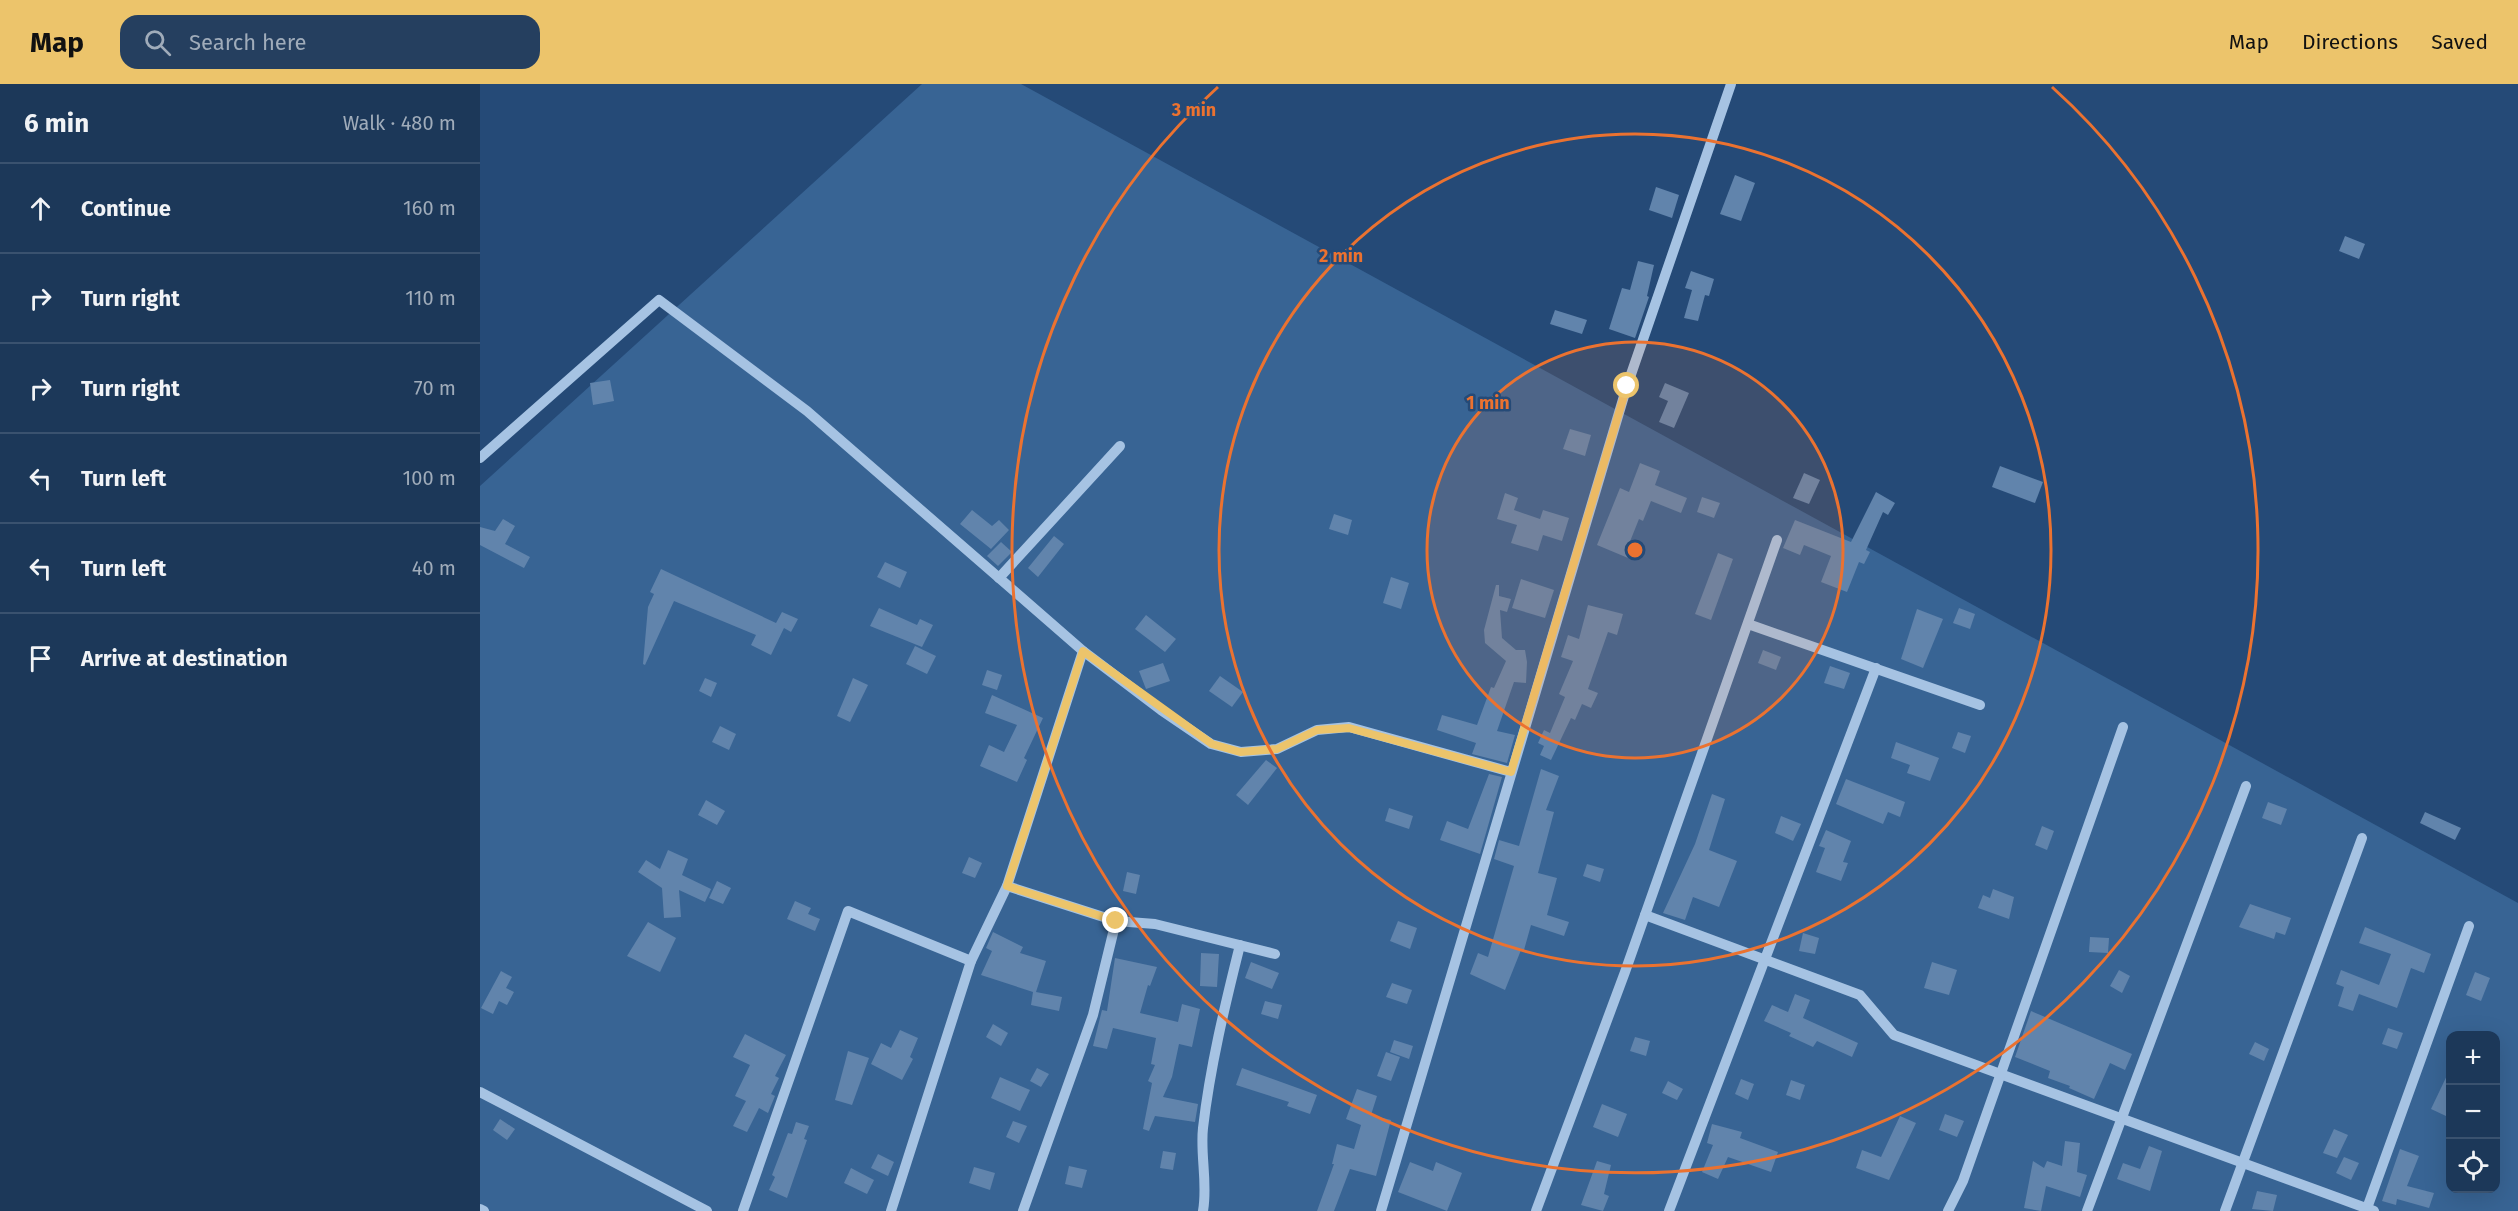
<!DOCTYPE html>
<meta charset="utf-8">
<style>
:root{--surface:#1c3859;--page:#253f5f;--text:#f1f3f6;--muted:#a0acba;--line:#3a526f;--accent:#ecc46b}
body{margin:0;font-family:"Fira Sans",sans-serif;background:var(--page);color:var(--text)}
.controls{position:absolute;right:18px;bottom:18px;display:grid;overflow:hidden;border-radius:12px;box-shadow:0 6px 24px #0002}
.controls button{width:54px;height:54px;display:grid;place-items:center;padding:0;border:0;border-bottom:2px solid var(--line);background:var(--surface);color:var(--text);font:30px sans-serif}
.stop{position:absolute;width:18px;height:18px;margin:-14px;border:4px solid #ecc46b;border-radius:50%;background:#fff}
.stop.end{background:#ecc46b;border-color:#fff;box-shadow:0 2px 6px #0008}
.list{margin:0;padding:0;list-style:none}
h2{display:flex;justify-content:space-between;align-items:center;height:78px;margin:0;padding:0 24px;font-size:26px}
h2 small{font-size:20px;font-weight:400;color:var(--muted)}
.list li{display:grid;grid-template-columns:39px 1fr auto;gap:18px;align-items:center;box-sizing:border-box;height:90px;padding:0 24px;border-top:2px solid var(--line)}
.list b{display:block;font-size:22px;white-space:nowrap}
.list em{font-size:20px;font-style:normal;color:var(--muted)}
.icon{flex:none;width:33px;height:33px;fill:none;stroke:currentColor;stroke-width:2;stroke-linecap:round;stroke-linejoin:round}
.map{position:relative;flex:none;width:2038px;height:1127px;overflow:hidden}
header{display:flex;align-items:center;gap:36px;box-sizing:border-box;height:84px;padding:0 30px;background:var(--accent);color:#111}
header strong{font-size:28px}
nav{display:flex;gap:33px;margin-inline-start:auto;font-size:21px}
.search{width:420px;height:54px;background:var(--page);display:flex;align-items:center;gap:15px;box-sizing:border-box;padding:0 21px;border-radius:18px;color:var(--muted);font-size:22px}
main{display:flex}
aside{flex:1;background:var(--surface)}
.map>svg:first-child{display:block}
.green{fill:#386494;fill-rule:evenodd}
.building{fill:#6184ac}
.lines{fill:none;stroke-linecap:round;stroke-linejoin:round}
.minor{stroke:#a6c3e3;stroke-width:10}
.route{stroke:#ecc46b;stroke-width:8}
.ring{fill:none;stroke:#eb7230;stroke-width:3}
.centre{fill:#eb7230;stroke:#254a77;stroke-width:3}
.ring-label{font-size:18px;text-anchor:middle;font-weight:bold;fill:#eb7230;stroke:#254a77;stroke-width:5;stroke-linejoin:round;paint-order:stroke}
</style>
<header>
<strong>Map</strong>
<div class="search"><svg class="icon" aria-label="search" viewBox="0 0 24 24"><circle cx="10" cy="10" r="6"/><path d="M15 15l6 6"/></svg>Search here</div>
<nav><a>Map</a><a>Directions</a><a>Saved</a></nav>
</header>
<main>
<aside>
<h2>6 min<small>Walk · 480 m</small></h2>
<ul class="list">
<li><svg class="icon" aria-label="ahead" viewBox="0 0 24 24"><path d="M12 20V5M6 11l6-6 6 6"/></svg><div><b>Continue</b></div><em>160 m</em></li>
<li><svg class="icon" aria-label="right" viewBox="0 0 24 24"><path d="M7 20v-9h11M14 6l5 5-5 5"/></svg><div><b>Turn right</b></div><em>110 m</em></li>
<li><svg class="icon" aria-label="right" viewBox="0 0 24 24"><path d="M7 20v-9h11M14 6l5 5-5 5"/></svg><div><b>Turn right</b></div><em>70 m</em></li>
<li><svg class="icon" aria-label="left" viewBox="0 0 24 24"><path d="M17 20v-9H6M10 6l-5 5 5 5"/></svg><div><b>Turn left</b></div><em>100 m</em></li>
<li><svg class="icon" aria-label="left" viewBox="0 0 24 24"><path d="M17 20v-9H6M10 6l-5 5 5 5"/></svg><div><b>Turn left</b></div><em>40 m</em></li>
<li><svg class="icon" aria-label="arrive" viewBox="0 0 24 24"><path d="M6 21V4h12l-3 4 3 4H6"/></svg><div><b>Arrive at destination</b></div></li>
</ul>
</aside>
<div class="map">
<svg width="2038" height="1127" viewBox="0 0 2038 1127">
<rect width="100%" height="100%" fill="#254a77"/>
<path class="green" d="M442,0H541L2038,819V1127H0V402ZM1970,952H2016V1104H1970Z"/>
<g class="building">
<path d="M1255,91L1275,99L1261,137L1240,130Z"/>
<path d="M1176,103L1199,111L1192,134L1169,126Z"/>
<path d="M1865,152L1885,160L1879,175L1859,167Z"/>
<path d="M1158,177L1174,181L1167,212L1169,213L1155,254L1129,245L1142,204L1150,206Z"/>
<path d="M1211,187L1234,195L1229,212L1225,211L1218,237L1204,234L1212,206L1205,204Z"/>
<path d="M1075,226L1107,236L1102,250L1070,240Z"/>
<path d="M130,296L134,317L113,321L110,299Z"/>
<path d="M1185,299L1209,309L1194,344L1179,338L1188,317L1179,313Z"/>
<path d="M1090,345L1111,351L1105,372L1083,365Z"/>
<path d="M1160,379L1180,387L1175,401L1207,414L1201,429L1171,417L1163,437L1159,435L1149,460L1154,462L1148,474L1117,461L1140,404L1149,408Z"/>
<path d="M1520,382L1563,398L1555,419L1512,403Z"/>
<path d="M1324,389L1340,396L1329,420L1313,414Z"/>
<path d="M1396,408L1415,419L1408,431L1403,428L1386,466L1390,468L1384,480L1379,478L1367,508L1341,498L1351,472L1324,461L1320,471L1303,464L1315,436L1371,458Z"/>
<path d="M1025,409L1038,414L1034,426L1060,435L1063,426L1089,434L1082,457L1063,451L1058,467L1031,459L1037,441L1017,435Z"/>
<path d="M1222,413L1240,419L1234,434L1217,428Z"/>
<path d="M492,426L512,442L519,436L529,446L511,465L480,440Z"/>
<path d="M854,430L872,436L868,451L849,445Z"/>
<path d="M23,435L35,442L25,460L50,473L44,484L0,461V443L15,447Z"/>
<path d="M574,452L584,460L558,493L548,484Z"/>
<path d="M521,458L532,468L518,482L507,472Z"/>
<path d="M1238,469L1253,475L1231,536L1215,530Z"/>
<path d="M405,478L427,488L420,504L397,493Z"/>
<path d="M181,485L296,539L302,528L318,535L311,548L304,544L291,571L271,561L276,551L194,517L165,581L163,580L168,523L174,510L170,508Z"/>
<path d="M911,493L929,499L921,525L903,519Z"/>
<path d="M1041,495L1074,506L1065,534L1032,524Z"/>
<path d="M1016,501H1019V512L1031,515L1027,528L1020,526L1022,554L1036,566H1045L1047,578L1046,599L1034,598L1017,647L1035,651L1027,679L992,670L996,659L957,646L962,631L997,641L1011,603L1014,604L1026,577L1005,559L1004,546Z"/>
<path d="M1108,521L1143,530L1137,551L1128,548L1108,605L1118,609L1111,624L1102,620L1095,636L1091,634L1071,676L1060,671L1064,662L1058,659L1064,646L1070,649L1085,613L1079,610L1093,577L1081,573L1088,551L1099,555Z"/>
<path d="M399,524L437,541L440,535L453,541L442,563L390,542Z"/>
<path d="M1479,524L1495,530L1490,545L1473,539Z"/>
<path d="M1437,525L1463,535L1443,584L1421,575Z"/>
<path d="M666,531L696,555L685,568L655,545Z"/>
<path d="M435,562L456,572L447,590L426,580Z"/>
<path d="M1283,566L1301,573L1296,586L1278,579Z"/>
<path d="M683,579L690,597L666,605L659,587Z"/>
<path d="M1350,582L1370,589L1364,605L1344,599Z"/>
<path d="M507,586L522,591L517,606L502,601Z"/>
<path d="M740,592L763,608L752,623L729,607Z"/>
<path d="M225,594L237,599L231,613L219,607Z"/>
<path d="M373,594L388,601L370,638L357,632Z"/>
<path d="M512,611L563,634L544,674L547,676L537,698L500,682L509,661L524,668L537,641L505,629Z"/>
<path d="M240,642L256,650L249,666L232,658Z"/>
<path d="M1478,648L1491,652L1485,669L1472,664Z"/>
<path d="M1416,658L1459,674L1450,697L1427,689L1430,681L1411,674Z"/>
<path d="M786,676L797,684L768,721L756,711Z"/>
<path d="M1061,685L1079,692L1066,726L1074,728L1058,789L1077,794L1067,831L1089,838L1084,852L1051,841L1044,866H1041L1025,906L990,890L998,869L1008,873L1034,782L1014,775L1019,756L1039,762Z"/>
<path d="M1009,690L1022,693L1000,770L960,756L967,737L988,745Z"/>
<path d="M1366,695L1425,718L1420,733L1408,728L1403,740L1356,720Z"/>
<path d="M1232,710L1245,715L1229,766L1257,777L1239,823L1213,813L1205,836L1183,829L1215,760Z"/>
<path d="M226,716L245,727L237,741L218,731Z"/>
<path d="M1788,718L1807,725L1801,741L1782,734Z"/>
<path d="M909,724L933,732L929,745L905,737Z"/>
<path d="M1945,728L1981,744L1975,756L1940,739Z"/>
<path d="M1301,732L1321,740L1313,757L1295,749Z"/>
<path d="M1562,742L1574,747L1567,766L1555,761Z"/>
<path d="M1346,746L1371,757L1363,778L1368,779L1361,797L1336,788L1345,764L1339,762Z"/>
<path d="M188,766L208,775L202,791L231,805L225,818L199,806L201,833L184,834L182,804L158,788L166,776L180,785Z"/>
<path d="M489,773L502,779L495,794L482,789Z"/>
<path d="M1107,780L1124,785L1120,798L1103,792Z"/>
<path d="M647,788L660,791L656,810L643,807Z"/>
<path d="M237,797L251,804L243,820L229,814Z"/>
<path d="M1513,805L1534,813L1529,835L1498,824L1503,811L1510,814Z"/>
<path d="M315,817L331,824L328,830L340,835L335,847L307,835Z"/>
<path d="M1770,820L1811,834L1805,851L1796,848L1794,855L1759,843Z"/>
<path d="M918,837L937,844L930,865L910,857Z"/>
<path d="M168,838L196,854L180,888L147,872Z"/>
<path d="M1885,843L1951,870L1944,889L1931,884L1917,924L1879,910L1873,927L1858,922L1864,903L1856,900L1861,886L1899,901L1911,870L1879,859Z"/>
<path d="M513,848L543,863L540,869L566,877L556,908L582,913L579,927L551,921L553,908L501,891L512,867L506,864Z"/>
<path d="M1323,849L1339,854L1335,870L1319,867Z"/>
<path d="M1610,853L1629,854L1628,869L1609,868Z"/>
<path d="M721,869L739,870L737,903L720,902Z"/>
<path d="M635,874L677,883L670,902L668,901L660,929L698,938L702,920L720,925L712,963L699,960L692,993L683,1013L718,1020L715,1038L675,1032L669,1047L663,1045L672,999L668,997L675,981L671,980L676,954L633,944L627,965L613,962L622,926L627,927Z"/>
<path d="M771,878L799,889L792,905L765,894Z"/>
<path d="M1452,878L1477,886L1469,911L1444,904Z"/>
<path d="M1639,886L1650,892L1642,909L1630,902Z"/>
<path d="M21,887L32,893L26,904L34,908L27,921L19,917L13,930L1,924Z"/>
<path d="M1995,888L2010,894L2001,917L1986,911Z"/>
<path d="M912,899L932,906L927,920L906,913Z"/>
<path d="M1315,910L1330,916L1323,934L1378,959L1372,973L1337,957L1333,963L1309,952L1311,949L1284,937L1292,921L1308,928Z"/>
<path d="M785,917L802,921L798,935L781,930Z"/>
<path d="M1551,927L1652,970L1645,986L1630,979L1614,1015L1589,1004L1590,1002L1568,994L1570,987L1535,973Z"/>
<path d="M513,940L528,949L521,962L506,953Z"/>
<path d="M1908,944L1923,949L1917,965L1902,960Z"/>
<path d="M420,946L438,954L430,973L433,975L422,996L391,980L401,959L411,964Z"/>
<path d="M265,950L306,971L295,992L299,994L291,1010L295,1012L288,1029L279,1024L267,1048L253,1042L266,1017L255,1012L270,981L253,973Z"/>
<path d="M1155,953L1170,957L1166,972L1150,967Z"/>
<path d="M914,956L933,962L929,975L910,968Z"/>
<path d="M1775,958L1789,965L1784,977L1769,970Z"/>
<path d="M368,967L389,974L372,1021L355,1016Z"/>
<path d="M906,968L920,973L911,997L897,992Z"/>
<path d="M1971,983V1021L1966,1032L1951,1025Z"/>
<path d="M557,984L569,990L561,1003L550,997Z"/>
<path d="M762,984L837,1011L830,1030L807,1022L809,1018L756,1001Z"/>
<path d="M520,993L550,1006L540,1027L511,1014Z"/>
<path d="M1261,995L1274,1000L1268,1016L1255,1010Z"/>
<path d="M1311,996L1325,1001L1320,1016L1306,1011Z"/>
<path d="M1188,997L1203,1005L1197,1016L1182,1009Z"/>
<path d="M877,1005L897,1012L891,1031L911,1036L896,1092L870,1085L854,1127H837L854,1080H852L857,1060L874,1065L881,1041L866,1035Z"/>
<path d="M1122,1020L1147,1030L1138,1053L1113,1043Z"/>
<path d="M1465,1030L1484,1037L1477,1053L1459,1046Z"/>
<path d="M1420,1032L1436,1039L1409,1096L1376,1084L1382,1066L1401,1073Z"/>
<path d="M20,1035L35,1045L27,1056L13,1046Z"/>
<path d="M533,1037L547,1042L539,1059L526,1053Z"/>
<path d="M316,1038L329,1042L324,1055L327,1056L307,1114L289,1106L295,1093L292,1091L308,1049L312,1050Z"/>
<path d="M1232,1040L1262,1048L1260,1054L1298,1068L1291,1088L1248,1073L1238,1095L1222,1088L1233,1061L1227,1059Z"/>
<path d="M1854,1045L1868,1051L1857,1074L1843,1069Z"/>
<path d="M1585,1057L1600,1059L1597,1088L1607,1091L1600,1113L1566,1102L1561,1127L1544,1124L1553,1077L1564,1084L1567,1077L1582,1082Z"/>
<path d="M1669,1062L1682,1067L1670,1107L1637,1095L1643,1079L1660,1085Z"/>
<path d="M1920,1065L1939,1072L1927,1102L1954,1109L1949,1124L1917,1115L1916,1121L1902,1117Z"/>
<path d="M683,1067L696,1069L693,1086L680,1084Z"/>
<path d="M398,1070L414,1078L408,1092L391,1084Z"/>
<path d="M1864,1073L1879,1079L1871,1096L1856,1089Z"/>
<path d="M1117,1077L1131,1081L1124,1110L1129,1112L1123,1127L1101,1121Z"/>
<path d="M930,1078L953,1087L956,1078L982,1089L967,1127L918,1108Z"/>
<path d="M589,1082L607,1086L602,1104L585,1100Z"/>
<path d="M494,1083L515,1089L510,1106L489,1099Z"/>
<path d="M371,1084L394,1096L387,1110L364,1099Z"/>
<path d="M1777,1107L1797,1111L1793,1127L1772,1125Z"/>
</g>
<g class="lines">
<g class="minor">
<path d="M0,374L179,216L327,327L603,567L681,626L731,660L761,668L797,665L837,646L869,643L1031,688"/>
<path d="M519,494L640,362"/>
<path d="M1268,540L1500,621"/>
<path d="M527,802L636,837L675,840L795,870"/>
<path d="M1165,831L1380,911L1414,951L1894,1127"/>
<path d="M0,1008L227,1127"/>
<path d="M0,1125L4,1127"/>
<path d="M263,1127L368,827L491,877"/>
<path d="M411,1127L491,877L527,802L603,567"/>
<path d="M543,1127L613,931L636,837"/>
<path d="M723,1127C728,1099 720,1071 723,1044C730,983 745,921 760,861"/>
<path d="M901,1127L1147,302L1251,0"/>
<path d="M1056,1127L1145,888L1297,456"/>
<path d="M1189,1127L1396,584"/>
<path d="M1468,1127L1483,1097L1643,643"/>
<path d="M1607,1127L1766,702"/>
<path d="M1745,1127L1882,754"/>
<path d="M1886,1127L1989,842"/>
</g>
</g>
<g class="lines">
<path class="route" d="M636,837L527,802L603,567L732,660L760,668L797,665L837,646L869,644L1031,688L1147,302"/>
</g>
<circle cx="1155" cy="466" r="208" fill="#eb7230" fill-opacity=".12"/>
<g class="ring">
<circle cx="1155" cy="466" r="208"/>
<circle cx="1155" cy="466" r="416"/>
<path d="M1572 3A623 623 0 1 1 738 3"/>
</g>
<circle cx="1155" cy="466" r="9" class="centre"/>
<g class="ring-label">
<text x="714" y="32">3 min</text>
<text x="861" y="178">2 min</text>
<text x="1008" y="325">1 min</text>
</g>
</svg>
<div class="controls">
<button>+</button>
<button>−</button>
<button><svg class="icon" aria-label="locate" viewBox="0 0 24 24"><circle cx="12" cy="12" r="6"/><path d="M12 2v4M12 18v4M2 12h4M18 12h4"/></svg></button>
</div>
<div class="stop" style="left:1147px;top:302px"></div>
<div class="stop end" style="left:636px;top:837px"></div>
</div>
</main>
